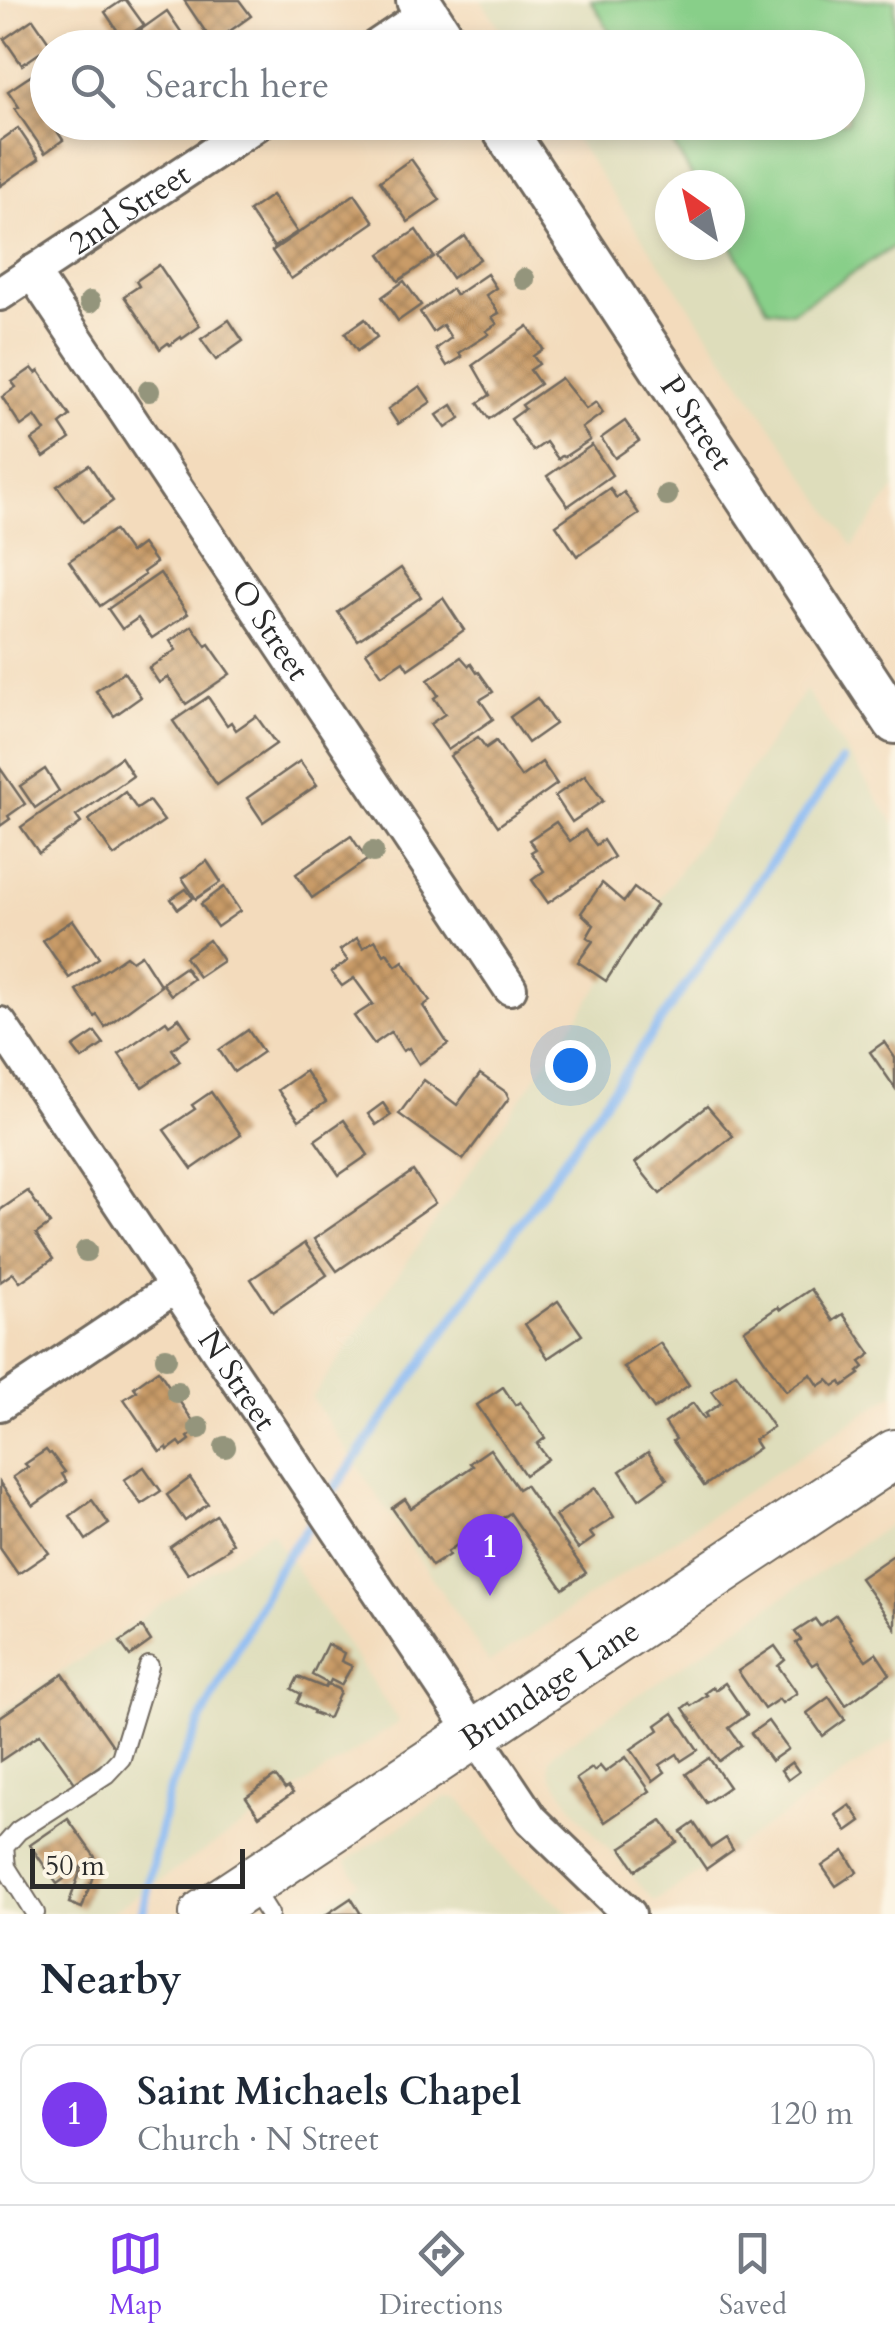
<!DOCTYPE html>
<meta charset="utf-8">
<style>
:root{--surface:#fff;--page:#f6f6f7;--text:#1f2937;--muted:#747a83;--line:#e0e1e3;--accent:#7c3aed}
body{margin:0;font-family:Cardo,serif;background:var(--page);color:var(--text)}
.compass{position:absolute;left:655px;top:170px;width:90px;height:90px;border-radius:50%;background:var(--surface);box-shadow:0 5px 15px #0003;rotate:326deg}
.scale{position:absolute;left:30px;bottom:25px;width:215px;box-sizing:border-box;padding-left:10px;border:5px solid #2b2b2b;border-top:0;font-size:28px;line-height:35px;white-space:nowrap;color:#2b2b2b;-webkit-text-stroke:8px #fcf5e5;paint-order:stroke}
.you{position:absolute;left:570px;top:1065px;width:35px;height:35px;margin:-25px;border:8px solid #fff;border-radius:50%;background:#1a73e8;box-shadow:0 0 0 15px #1a73e833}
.badge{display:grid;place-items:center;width:65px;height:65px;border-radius:50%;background:var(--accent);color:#fff;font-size:32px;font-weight:700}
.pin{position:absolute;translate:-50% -82px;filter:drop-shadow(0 2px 5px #0008)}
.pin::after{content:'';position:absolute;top:52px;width:35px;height:30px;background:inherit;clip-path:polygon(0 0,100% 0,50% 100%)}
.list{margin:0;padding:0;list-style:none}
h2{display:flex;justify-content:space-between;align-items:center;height:130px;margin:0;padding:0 40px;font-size:42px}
h2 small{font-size:32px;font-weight:400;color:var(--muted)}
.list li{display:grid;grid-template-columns:65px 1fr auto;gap:30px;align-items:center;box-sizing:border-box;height:140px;margin:0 20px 20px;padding:0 20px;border:2px solid var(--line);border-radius:20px}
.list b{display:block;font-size:38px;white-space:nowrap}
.list p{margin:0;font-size:32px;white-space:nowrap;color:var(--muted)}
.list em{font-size:32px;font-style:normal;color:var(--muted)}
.icon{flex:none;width:55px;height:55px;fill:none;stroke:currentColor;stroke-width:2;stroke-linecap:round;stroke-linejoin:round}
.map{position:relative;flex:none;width:895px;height:1914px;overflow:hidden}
.search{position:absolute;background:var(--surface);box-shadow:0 5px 15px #0003;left:30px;right:30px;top:30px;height:110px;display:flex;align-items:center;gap:25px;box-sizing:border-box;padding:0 35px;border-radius:55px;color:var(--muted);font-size:38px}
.sheet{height:290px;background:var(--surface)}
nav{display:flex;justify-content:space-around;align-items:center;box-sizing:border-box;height:140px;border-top:2px solid var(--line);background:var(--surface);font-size:28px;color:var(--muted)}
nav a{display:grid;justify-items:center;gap:5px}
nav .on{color:var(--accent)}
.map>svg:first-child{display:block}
.built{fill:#deddbb;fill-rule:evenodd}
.grass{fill:#88cf89;stroke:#5a7d5a;stroke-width:2.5}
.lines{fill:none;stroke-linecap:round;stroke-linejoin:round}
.stream{stroke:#88b9f4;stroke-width:9}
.building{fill:url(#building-cross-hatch)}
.service-casing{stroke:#71695e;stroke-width:22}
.minor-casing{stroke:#71695e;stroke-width:38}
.tertiary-casing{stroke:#71695e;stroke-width:48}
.secondary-casing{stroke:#71695e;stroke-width:52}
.service{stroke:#fff;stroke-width:18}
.minor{stroke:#fff;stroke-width:32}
.tertiary{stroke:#fff;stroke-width:42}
.secondary{stroke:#fff;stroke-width:48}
.tree{fill:#94957c}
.labels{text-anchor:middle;stroke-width:8;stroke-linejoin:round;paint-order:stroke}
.street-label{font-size:32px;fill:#2b2b2b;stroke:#fcf5e5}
</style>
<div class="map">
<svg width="895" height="1914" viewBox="0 0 895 1914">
<defs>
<pattern id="building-cross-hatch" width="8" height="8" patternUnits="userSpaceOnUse" patternTransform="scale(2.5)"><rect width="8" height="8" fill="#c99b67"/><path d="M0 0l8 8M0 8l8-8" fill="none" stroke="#a37f55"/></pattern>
</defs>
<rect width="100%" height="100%" fill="#fcf5e5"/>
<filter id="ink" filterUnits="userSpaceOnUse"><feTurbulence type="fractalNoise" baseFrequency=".01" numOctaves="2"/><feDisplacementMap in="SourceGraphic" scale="20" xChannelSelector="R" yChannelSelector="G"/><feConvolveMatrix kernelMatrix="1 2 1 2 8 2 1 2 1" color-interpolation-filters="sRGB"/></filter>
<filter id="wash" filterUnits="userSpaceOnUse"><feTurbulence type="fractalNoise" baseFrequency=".0048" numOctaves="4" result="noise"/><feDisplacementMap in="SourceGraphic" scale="40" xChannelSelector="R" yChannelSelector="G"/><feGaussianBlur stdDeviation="2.25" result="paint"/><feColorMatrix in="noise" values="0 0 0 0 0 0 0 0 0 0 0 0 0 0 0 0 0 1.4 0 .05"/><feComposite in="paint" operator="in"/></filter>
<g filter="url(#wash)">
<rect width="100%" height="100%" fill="#f3dbbc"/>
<g class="built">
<path d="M481,0H895V488L853,546L564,123L848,122V48L513,47ZM670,185H730V245H670Z"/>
<path d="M806,690L895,825V1393L489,1663L312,1398Z"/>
<path d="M895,1521V1739L655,1902L585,1823L552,1777L549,1768L550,1759L556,1751Z"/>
<path d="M271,1531L399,1722L109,1914H0V1713Z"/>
<path d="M446,1797L456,1798L464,1804L509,1864L571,1914H311L359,1882L346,1861Z"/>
</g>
<path class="grass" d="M591,0H895V246L791,312L768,309L730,243V185H697L661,123L848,122V48L619,47Z"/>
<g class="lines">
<g class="stream">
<path d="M326,1501L842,761"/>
<path d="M142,1914L168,1794L201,1720L277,1570L317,1514"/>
</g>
</g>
<g id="blocks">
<g class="building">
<path d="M123,0H126L144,25L123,39L105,12Z"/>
<path d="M184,0H239L251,16L213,43Z"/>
<path d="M167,11L192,48H135L129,38Z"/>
<path d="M33,19L51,45L22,65L4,39Z"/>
<path d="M32,75L37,82L48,75V122H69L57,131L63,140L45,153L15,109L19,107L8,91Z"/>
<path d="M18,128L39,159L0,186V141Z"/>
<path d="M411,159L440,200L408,222L380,181Z"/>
<path d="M355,194L374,222L291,279L272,251Z"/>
<path d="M272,195L297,232L274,247L249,211Z"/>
<path d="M416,230L434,257L398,281L380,254Z"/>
<path d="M465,236L480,259L452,278L437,256Z"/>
<path d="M159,265L200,326L182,339L181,337L170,345L168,343L160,349L124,296L139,286L136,281Z"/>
<path d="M487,274L496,288L486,295L499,313L492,317L497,324L486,331L489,334L459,353L462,357L447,366L436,349L451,338L443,325L433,332L420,312L452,289L456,295Z"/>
<path d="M404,281L421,305L398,321L382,297Z"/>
<path d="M365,319L377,337L357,351L345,333Z"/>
<path d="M229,320L243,341L216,360L201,339Z"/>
<path d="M528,326L543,349L533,356L539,364L530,370L540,384L489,419L478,403L490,395L473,365Z"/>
<path d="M32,368L36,373L39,371L70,416L60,424L70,439L44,457L32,440L45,431L35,416L21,426L2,397L16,387L12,382Z"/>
<path d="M561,378L586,409L596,402L603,413L582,428L590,440L564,457L562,456L558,459L546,442L533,451L511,419L525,409L522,405Z"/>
<path d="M420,386L431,402L398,424L388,409Z"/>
<path d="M452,405L460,418L446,428L437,415Z"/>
<path d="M625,421L639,441L615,458L601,438Z"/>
<path d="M592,445L612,475L568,506L547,476Z"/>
<path d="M89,465L113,501L83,522L57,486Z"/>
<path d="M610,488L616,498L624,492L639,514L577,556L556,525Z"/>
<path d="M114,530L130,553L142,544L156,563L143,572L145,575L100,606L69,561Z"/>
<path d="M401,568L421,597L358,640L338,612Z"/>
<path d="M160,573L188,614L152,638L138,618L122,629L108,609Z"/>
<path d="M443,598L464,630L408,669L403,661L382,675L366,652Z"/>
<path d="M192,626L206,646L209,644L230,674L186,704L168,677L159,683L149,668L176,650L170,641Z"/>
<path d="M461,657L469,666L471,664L477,673L479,672L493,692L480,700L493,719L448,750L430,724L445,714L434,698L438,695L428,680Z"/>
<path d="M124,672L141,697L114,716L96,691Z"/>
<path d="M208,697L227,725L231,722L236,730L256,716L276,744L217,785L173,721Z"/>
<path d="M537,698L555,724L528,743L510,717Z"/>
<path d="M478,737L486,748L496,741L521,777L542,762L557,784L498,826L450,756Z"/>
<path d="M121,757L133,776L76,816L81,823L39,853L21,827Z"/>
<path d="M300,761L317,785L263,822L247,798Z"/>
<path d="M0,768L25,804L8,816L10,819L0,826Z"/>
<path d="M45,769L59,791L35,808L20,786Z"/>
<path d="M585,775L603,801L572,822L555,796Z"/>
<path d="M125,792L137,809L149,801L164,821L114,856L89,820Z"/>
<path d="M556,822L570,841L585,830L596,845L603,840L614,857L548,903L532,880L544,871L531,852L536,849L529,840Z"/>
<path d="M351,836L367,860L312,898L296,874Z"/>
<path d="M207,861L221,882L196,899L182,878Z"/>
<path d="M602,883L624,902L634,888L656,905L606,981L578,962L593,941L587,937L594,925L581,913Z"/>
<path d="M224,887L240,911L217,927L201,904Z"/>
<path d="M186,889L193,898L178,909L171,899Z"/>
<path d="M73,920L99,958L69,978L43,940Z"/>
<path d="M357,938L363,948L375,940L384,955L387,953L396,966L403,961L430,1001L423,1006L448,1044L419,1064L409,1048L403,1051L391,1032L374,1044L354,1016L373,1004L354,978L342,986L331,972L348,961L340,950Z"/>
<path d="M209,940L223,961L199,977L185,957Z"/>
<path d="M141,955L161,986L105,1027L97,1015L95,1017L76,990L126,956L132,961Z"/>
<path d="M185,967L193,979L171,995L162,983Z"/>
<path d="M179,1018L191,1036L172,1049L180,1061L142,1087L119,1054L166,1021L169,1025Z"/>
<path d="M248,1030L263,1052L234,1072L219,1050Z"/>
<path d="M95,1032L104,1044L82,1059L73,1047Z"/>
<path d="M884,1042L895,1058V1088L870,1052Z"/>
<path d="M305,1071L326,1102L299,1120L278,1090Z"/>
<path d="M480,1074L506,1092L509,1098L463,1160L399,1114L424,1080L457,1105Z"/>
<path d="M211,1092L241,1135L192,1169L164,1130L195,1109L192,1105Z"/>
<path d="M383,1103L391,1115L376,1125L368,1114Z"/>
<path d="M707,1106L733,1136L660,1194L635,1163Z"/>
<path d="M344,1120L368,1155L339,1175L315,1140Z"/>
<path d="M413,1171L435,1203L337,1271L314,1239Z"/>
<path d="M28,1191L50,1224L36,1234L53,1259L20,1282L13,1273L0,1282V1210Z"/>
<path d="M305,1243L327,1275L273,1312L251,1279Z"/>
<path d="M811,1289L833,1321L843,1314L871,1354L860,1362L864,1367L858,1372L860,1374L843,1386L841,1382L834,1386L828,1380L819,1386L811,1374L786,1391L744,1330L778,1307L780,1310Z"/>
<path d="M558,1301L582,1335L548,1358L525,1324Z"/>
<path d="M660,1343L689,1385L654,1409L624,1367Z"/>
<path d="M158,1370L199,1430L188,1437L190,1440L182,1446L179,1442L168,1450L167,1447L160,1452L124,1399L137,1391L134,1387Z"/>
<path d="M736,1373L773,1427L754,1440L759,1448L704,1486L673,1441L676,1439L665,1423L693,1403L704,1419L707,1417L705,1414L721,1403L712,1391Z"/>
<path d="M503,1387L515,1405L520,1402L545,1438L537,1444L548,1459L525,1475L477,1405Z"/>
<path d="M490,1449L518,1489L525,1485L586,1573L563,1589L510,1513L489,1527L487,1524L447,1552L449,1555L432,1566L392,1508L405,1499L411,1508L473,1466L470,1463Z"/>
<path d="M46,1450L49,1454L51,1453L65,1472L62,1474L67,1482L33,1506L13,1477L28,1467L25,1464Z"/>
<path d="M648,1452L667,1479L639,1499L620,1471Z"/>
<path d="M144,1467L161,1491L141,1504L124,1480Z"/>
<path d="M190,1478L208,1504L185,1521L167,1495Z"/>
<path d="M0,1483L49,1553L18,1574L0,1548Z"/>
<path d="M595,1488L614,1517L590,1533L594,1538L578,1549L555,1516Z"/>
<path d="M92,1500L109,1524L86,1540L70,1516Z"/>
<path d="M216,1515L233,1543L229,1546L230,1548L188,1574L170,1547Z"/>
<path d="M895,1554V1628L860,1578Z"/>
<path d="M836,1615L852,1638L850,1639L866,1660L876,1653L890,1674L846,1705L817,1662L812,1665L796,1643L801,1640L795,1632L815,1619L820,1626Z"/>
<path d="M142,1627L151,1641L130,1656L120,1642Z"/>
<path d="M327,1644L344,1653L341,1661L352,1666L341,1685L331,1680L329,1684L312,1675Z"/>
<path d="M775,1646L785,1660L778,1666L797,1693L782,1703L779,1699L764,1709L738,1671Z"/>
<path d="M63,1674L118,1753L75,1783L40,1734L0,1761V1717Z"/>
<path d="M298,1677L325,1688L327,1684L338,1689L340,1692L329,1717L327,1718L313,1713L314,1711L297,1703L301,1694L292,1689Z"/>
<path d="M725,1683L747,1715L729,1728L741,1745L719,1761L683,1708L689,1703L691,1706L707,1695L705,1693L713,1687L715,1690Z"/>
<path d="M829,1697L845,1720L823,1736L807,1713Z"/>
<path d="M673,1713L698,1750L681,1761L677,1754L660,1765L665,1772L653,1781L631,1749L659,1730L656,1725Z"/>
<path d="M768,1721L788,1749L771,1761L751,1733Z"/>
<path d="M626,1757L650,1791L605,1822L576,1779L592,1768L594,1771L600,1766L605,1772Z"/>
<path d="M709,1758L729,1787L706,1803L686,1774Z"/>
<path d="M792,1762L799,1772L788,1780L781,1770Z"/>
<path d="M274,1777L277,1778L285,1789L288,1787L293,1793L259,1816L246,1797Z"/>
<path d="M850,1805L861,1821L847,1831L836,1815Z"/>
<path d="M68,1819L95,1857L57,1884L30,1845Z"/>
<path d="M662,1821L677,1842L636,1870L621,1848Z"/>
<path d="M694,1823L711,1848L726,1838L733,1850L706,1869L681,1832Z"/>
<path d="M844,1851L857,1872L836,1886L822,1866Z"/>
<path d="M82,1866L95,1870L82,1908L69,1903Z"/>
<path d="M351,1898L361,1914H327Z"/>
</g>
</g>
</g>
<g filter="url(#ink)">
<use href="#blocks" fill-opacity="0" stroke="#71695e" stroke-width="2.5"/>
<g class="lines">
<g class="service-casing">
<g id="service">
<path d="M250,1884L269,1914"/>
<path d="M35,1913L6,1867L4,1847L18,1831L106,1774L121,1758L149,1666"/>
</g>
</g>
<g class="minor-casing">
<g id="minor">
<path d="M374,48L426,13"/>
<path id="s1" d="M32,272L510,988"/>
<path id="s2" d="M0,294L260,122"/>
<path id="s3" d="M0,1024L531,1819L629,1914"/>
<path d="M0,1404L175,1287"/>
</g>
</g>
<g class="tertiary-casing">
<g id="tertiary">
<path d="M418,0L449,48"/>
<path id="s4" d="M499,122L895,722"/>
</g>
</g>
<g class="secondary-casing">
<g id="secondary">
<path id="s5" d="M204,1914L895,1454"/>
</g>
</g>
<use href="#service" class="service"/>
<use href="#minor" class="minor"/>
<use href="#tertiary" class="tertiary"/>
<use href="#secondary" class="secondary"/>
</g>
<g class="tree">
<circle cx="524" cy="279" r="11"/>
<circle cx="90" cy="302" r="11"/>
<circle cx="149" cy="391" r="11"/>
<circle cx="667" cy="495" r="11"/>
<circle cx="373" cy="852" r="11"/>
<circle cx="86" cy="1251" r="11"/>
<circle cx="166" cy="1358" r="11"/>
<circle cx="177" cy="1392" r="11"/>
<circle cx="199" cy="1428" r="11"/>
<circle cx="225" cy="1447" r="11"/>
</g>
</g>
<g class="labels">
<g class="street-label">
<text dy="11" stroke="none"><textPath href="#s2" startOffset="155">2nd Street</textPath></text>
<text dy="11" stroke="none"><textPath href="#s4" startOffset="360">P Street</textPath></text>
<text dy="11" stroke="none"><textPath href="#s1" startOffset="430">O Street</textPath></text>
<text dy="11" stroke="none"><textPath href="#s3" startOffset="428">N Street</textPath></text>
<text dy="11" stroke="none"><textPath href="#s5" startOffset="415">Brundage Lane</textPath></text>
</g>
</g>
</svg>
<svg class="compass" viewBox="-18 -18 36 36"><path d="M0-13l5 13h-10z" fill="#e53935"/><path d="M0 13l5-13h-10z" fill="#747a83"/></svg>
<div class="scale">50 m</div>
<div class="you"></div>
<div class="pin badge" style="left:490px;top:1596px">1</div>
<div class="search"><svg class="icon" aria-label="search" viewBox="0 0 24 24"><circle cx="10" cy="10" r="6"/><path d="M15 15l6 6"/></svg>Search here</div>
</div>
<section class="sheet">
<h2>Nearby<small></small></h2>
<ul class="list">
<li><span class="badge">1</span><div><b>Saint Michaels Chapel</b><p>Church · N Street</p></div><em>120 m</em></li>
</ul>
</section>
<nav>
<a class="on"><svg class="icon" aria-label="map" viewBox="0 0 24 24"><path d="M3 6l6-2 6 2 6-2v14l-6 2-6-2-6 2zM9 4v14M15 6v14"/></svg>Map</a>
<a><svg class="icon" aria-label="directions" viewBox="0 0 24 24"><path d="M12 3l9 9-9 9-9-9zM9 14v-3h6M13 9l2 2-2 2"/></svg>Directions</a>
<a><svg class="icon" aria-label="saved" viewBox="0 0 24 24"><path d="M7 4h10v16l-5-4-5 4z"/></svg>Saved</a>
</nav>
